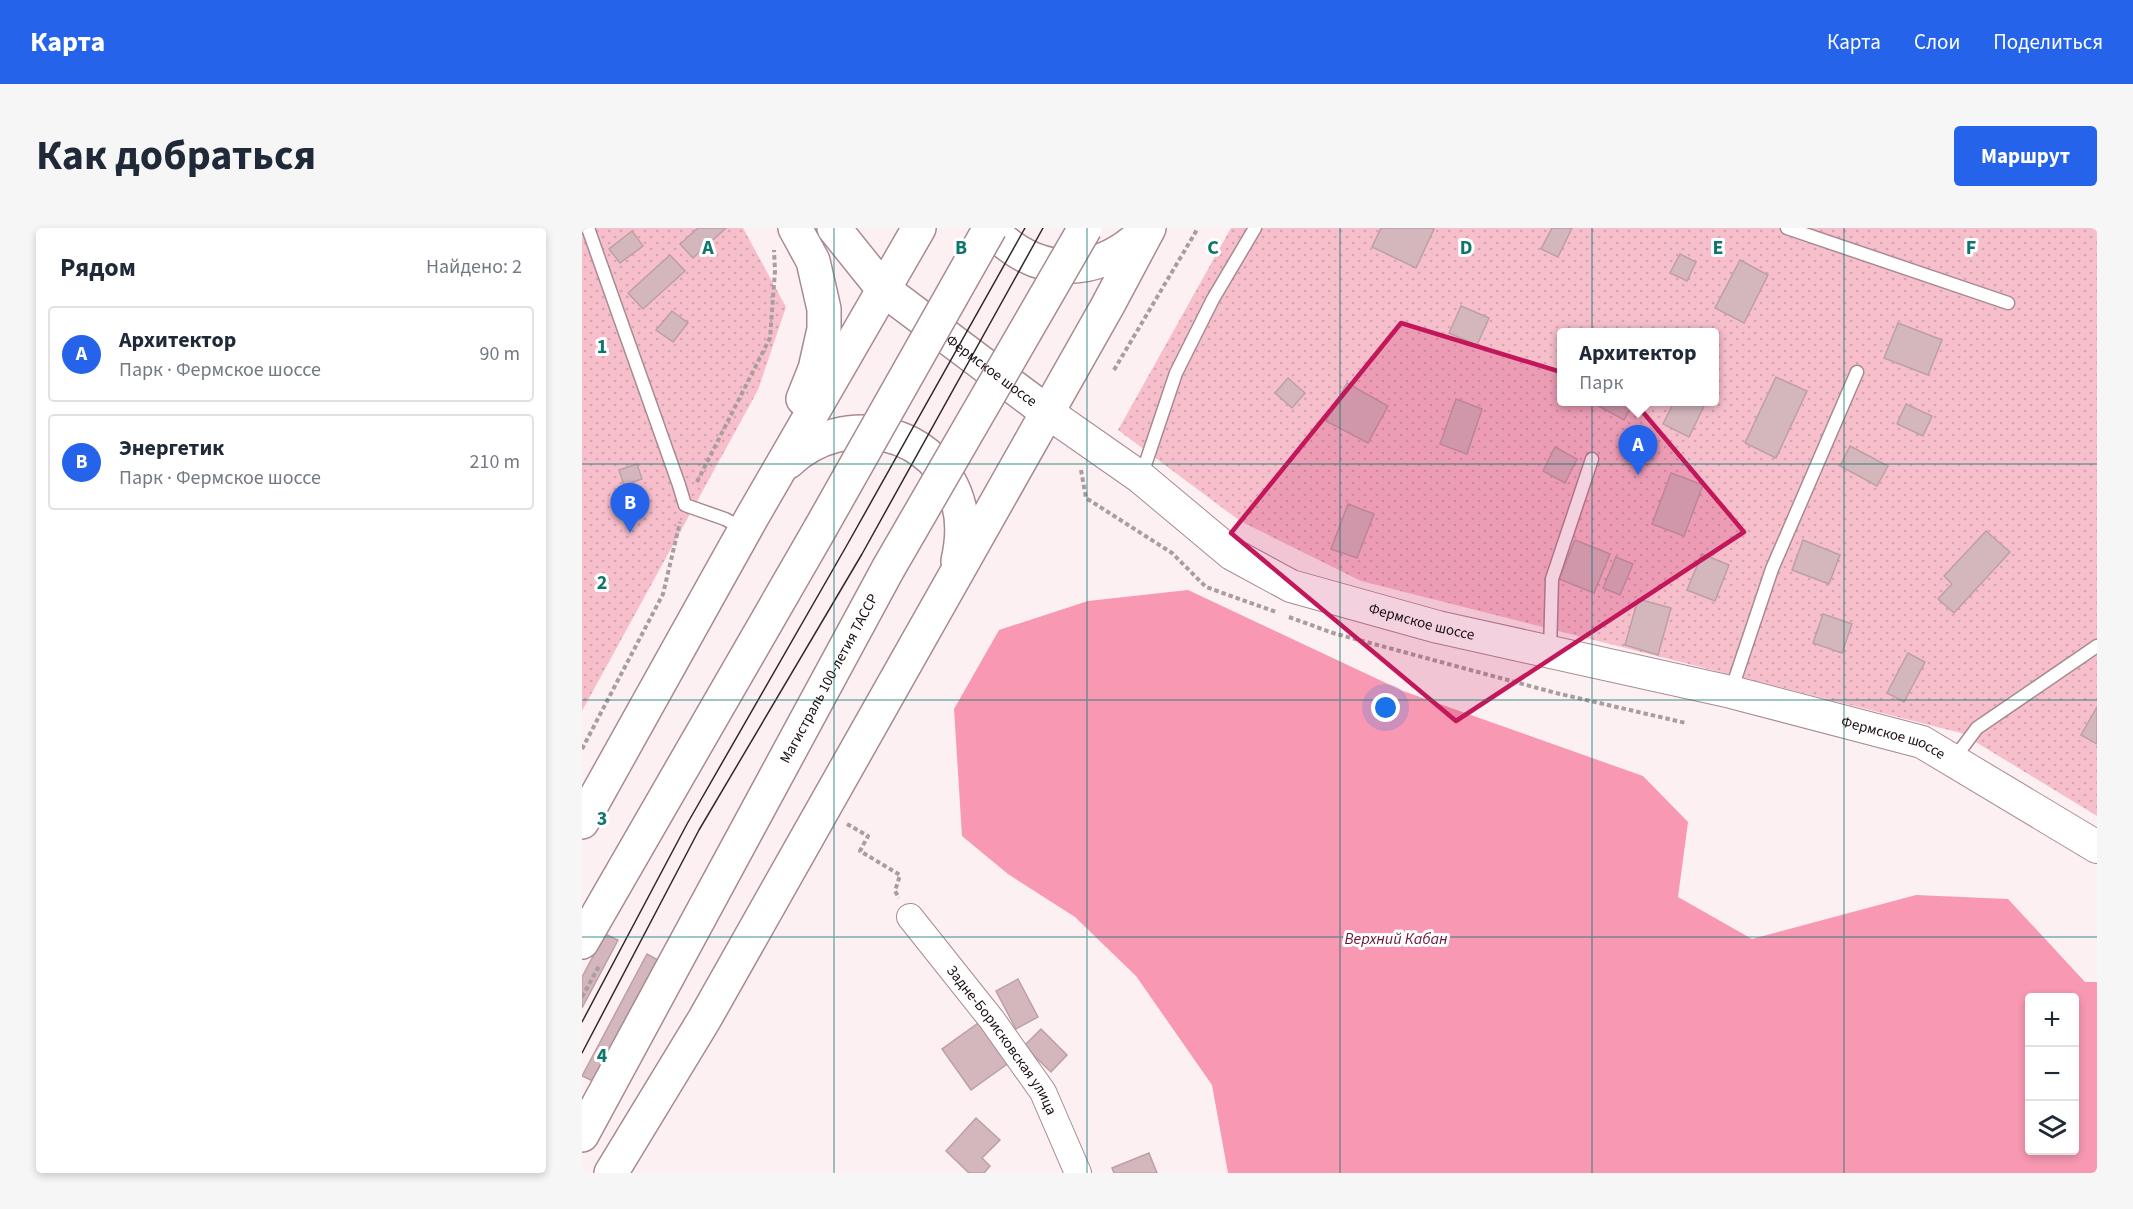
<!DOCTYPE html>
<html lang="ru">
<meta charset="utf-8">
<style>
:root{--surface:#fff;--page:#f6f6f7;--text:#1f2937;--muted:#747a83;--line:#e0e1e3;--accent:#2563eb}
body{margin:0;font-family:"Source Sans 3",sans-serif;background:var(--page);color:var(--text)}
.controls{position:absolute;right:18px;bottom:18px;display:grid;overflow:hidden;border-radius:6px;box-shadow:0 3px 9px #0003}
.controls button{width:54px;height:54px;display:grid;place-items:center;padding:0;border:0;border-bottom:2px solid var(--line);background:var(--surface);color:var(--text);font:30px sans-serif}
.you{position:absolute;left:804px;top:480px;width:21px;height:21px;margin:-15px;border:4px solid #fff;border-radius:50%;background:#1a73e8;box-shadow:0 0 0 9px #1a73e833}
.badge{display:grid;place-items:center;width:39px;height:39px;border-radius:50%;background:var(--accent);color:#fff;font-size:20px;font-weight:700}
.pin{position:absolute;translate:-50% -50px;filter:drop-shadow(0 2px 3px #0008)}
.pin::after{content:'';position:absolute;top:32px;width:21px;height:18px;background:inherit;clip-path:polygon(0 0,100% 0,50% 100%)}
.popup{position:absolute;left:975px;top:100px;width:162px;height:78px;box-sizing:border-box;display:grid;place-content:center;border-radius:6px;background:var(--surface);filter:drop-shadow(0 2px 4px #0005);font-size:20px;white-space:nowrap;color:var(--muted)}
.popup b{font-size:22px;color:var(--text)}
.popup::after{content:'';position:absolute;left:50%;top:100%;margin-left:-12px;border:12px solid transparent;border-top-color:var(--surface)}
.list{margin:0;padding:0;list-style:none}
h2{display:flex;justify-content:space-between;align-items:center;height:78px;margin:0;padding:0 24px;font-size:26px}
h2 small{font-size:20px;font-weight:400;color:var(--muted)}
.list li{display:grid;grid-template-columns:39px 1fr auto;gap:18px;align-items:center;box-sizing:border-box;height:96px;margin:0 12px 12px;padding:0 12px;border:2px solid var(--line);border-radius:6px}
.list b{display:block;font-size:22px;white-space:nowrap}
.list p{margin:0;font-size:20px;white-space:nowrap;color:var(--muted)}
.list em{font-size:20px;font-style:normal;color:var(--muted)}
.icon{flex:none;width:33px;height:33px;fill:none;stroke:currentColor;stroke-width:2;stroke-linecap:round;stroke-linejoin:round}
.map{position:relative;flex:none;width:1515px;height:945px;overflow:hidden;border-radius:6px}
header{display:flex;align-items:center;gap:36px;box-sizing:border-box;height:84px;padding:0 30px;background:var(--accent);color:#fff}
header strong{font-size:28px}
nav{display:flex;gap:33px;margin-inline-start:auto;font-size:21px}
.intro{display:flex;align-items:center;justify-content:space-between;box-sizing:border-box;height:144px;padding:0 36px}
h1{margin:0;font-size:42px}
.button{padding:15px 27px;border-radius:6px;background:var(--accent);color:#fff;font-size:21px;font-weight:700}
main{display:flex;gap:36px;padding:0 36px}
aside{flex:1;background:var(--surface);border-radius:6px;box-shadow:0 3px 9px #0003}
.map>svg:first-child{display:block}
.garden{fill:url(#garden-dots);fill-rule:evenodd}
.water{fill:#f898b2;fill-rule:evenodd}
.building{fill:#d4b6bd;stroke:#bda0a6;stroke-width:1.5}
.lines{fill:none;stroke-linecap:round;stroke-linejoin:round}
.service-casing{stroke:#a78b91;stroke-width:15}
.minor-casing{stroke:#a78b91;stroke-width:28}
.tertiary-casing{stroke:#a78b91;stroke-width:34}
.secondary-casing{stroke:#a78b91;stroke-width:36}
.path{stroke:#a99da0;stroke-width:4;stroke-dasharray:4.5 3;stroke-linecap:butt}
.service{stroke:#fff;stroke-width:12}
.minor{stroke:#fff;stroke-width:26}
.tertiary{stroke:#fff;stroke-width:32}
.secondary{stroke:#fff;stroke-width:33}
.tram{stroke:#33292b;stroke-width:1.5}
.secondary-bridge-casing{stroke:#a78b91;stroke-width:36;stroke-linecap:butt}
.secondary-bridge{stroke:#fff;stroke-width:33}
.marked{fill:#c2185b;fill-opacity:0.2;stroke:#c2185b;stroke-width:4.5;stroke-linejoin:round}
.grid{fill:none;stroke:#0f766e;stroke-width:1.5;stroke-opacity:0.55}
.labels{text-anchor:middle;stroke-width:6;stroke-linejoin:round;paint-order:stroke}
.street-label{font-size:15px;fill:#1b1113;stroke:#fff}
.water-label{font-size:16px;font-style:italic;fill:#6a1636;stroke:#fff}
.grid-label{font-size:20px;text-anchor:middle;font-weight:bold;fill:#0f766e;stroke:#fff;stroke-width:6;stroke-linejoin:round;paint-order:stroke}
</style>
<header>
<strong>Карта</strong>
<nav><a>Карта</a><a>Слои</a><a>Поделиться</a></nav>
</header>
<div class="intro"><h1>Как добраться</h1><a class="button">Маршрут</a></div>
<main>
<aside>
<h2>Рядом<small>Найдено: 2</small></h2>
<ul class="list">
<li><span class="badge">A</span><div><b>Архитектор</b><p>Парк · Фермское шоссе</p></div><em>90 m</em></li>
<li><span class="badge">B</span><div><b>Энергетик</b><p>Парк · Фермское шоссе</p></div><em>210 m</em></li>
</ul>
</aside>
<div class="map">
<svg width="1515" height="945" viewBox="0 0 1515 945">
<defs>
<pattern id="garden-dots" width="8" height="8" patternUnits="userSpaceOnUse" patternTransform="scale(1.5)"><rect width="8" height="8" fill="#f7bfcc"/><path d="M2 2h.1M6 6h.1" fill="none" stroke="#d3a3ae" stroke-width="1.8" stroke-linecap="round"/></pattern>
</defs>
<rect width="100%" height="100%" fill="#fdf0f3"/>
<g class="garden">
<path d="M0,0H161L204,79L176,162L0,483Z"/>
<path d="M649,0H1515V588L1379,505L779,353L658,293L536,202ZM980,104H1132V174H980Z"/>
</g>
<path class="water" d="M606,362L821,463L1061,548L1106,594L1096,669L1170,711L1334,667L1426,671L1503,754H1515V945H646L630,857L554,748L493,689L426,646L380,608L372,481L417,402L506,373ZM1448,770H1492V922H1448Z"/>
<g class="building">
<path d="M116,0H144L111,30L98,16Z"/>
<path d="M799,0H850L852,1L834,40L790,19Z"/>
<path d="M970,0H990L976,29L959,21Z"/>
<path d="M50,3L61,18L38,35L27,21Z"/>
<path d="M1098,26L1114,34L1105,53L1088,45Z"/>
<path d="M88,27L103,43L61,81L46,65Z"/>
<path d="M1158,32L1186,47L1162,95L1133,80Z"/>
<path d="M879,78L907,90L895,117L867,105Z"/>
<path d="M90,83L106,95L91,114L74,102Z"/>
<path d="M1316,95L1360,112L1346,147L1302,130Z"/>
<path d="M1194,149L1225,163L1194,230L1163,215Z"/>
<path d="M706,150L723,165L710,180L693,165Z"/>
<path d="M765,155L806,178L786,215L744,193Z"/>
<path d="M874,171L900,181L885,226L858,216Z"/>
<path d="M1012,174H1052L1042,192L1011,175Z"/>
<path d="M1092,174H1124L1107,209L1081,196Z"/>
<path d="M1324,176L1350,188L1341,208L1315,196Z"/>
<path d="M1268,218L1306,238L1295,258L1258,238Z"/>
<path d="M973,219L995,231L983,255L961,243Z"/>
<path d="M55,236L60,251L42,257L37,242Z"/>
<path d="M1089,245L1121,257L1102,308L1070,296Z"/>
<path d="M766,276L792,286L775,330L749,321Z"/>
<path d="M1404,303L1428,324L1372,385L1356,371L1370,356L1362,348Z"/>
<path d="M993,312L1028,326L1012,365L977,351Z"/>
<path d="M1221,312L1258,327L1247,356L1210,342Z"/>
<path d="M1120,326L1147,337L1133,373L1105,362Z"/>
<path d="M1034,329L1051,336L1038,367L1021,360Z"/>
<path d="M1056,371L1089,380L1076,427L1043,417Z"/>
<path d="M1241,386L1270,396L1260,425L1231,415Z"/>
<path d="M1326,425L1343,434L1322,474L1305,465Z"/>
<path d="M1515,479V516L1499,507Z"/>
<path d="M23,706L36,712L0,780V749Z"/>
<path d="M65,726L76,732L11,853L0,848Z"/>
<path d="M436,751L456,789L434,801L414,763Z"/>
<path d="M399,793L428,834L389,862L360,821Z"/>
<path d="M459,801L485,827L469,844L442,818Z"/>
<path d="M394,890L418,912L400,930L408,938L402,945H387L364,923Z"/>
<path d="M567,925L575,945H532L530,940Z"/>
</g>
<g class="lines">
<g class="service-casing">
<g id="service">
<path d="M6,0L97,257L103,277L143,291L162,301"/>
<path d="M1205,0L1426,75"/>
<path d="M559,249L594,145L631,71L673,0"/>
<path d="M968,423L970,351L1010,231"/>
<path d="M1149,463L1190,341L1275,144"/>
<path d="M1371,532L1395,500L1515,418"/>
</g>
</g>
<g class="minor-casing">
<g id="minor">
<path id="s1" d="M328,689L410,792L461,864L496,945"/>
</g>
</g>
<g class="tertiary-casing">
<g id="tertiary">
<path id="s2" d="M465,184L558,249L650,326L709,358L856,399L1149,464L1340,514L1515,619"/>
</g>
</g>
<g class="secondary-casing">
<g id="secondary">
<path d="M213,0L231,33L242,81V101L233,141L221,171"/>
<path id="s3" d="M252,0L301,61L465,184"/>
<path d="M408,0C453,49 514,51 561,5"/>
<path d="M206,234C261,181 357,200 377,278C382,297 380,315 376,333"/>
<path d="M0,594L170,289L337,0"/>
<path d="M0,714L238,301"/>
<path id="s4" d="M0,907L306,341"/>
<path d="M29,945L122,792L526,77L567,0"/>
</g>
</g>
<g class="path">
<path d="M532,142L616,0"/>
<path d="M499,242L504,270L590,325L624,359L694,384"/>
<path d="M115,254L188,110L193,43L192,22"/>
<path d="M707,389L751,405L974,465L1104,495"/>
<path d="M0,521L81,366L98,294"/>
<path d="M265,596L286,608L278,623L318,647L313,663L317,670"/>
<path d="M0,769L17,738"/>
</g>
<use href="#service" class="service"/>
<use href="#minor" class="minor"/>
<use href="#tertiary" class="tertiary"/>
<use href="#secondary" class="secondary"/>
<g class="tram">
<path d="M0,794L105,596L265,317L443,0"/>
<path d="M0,825L117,602L280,326L461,0"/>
</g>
<g class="secondary-bridge-casing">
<g id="secondary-bridge">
<path d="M238,301L408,0"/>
<path d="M306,341L503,0"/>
</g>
</g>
<use href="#secondary-bridge" class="secondary-bridge"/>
</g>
<path class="marked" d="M819,95L1044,164L1162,304L874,493L649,305Z"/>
<path class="grid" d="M252,0V945M505,0V945M758,0V945M1010,0V945M1262,0V945M0,236H1515M0,472H1515M0,709H1515"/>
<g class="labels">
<g class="street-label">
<text dy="5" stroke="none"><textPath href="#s3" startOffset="214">Фермское шоссе</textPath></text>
<text dy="5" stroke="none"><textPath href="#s2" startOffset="436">Фермское шоссе</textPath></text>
<text dy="5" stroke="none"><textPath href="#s4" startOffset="519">Магистраль 100-летия ТАССР</textPath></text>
<text dy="5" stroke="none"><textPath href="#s2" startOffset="922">Фермское шоссе</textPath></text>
<text dy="5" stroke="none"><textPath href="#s1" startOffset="154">Задне-Борисковская улица</textPath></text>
</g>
<g class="water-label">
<text x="814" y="716">Верхний Кабан</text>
</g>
</g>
<g class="grid-label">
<text x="126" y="26">A</text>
<text x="379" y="26">B</text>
<text x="631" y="26">C</text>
<text x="884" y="26">D</text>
<text x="1136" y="26">E</text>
<text x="1389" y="26">F</text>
<text x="20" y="125">1</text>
<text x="20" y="361">2</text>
<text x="20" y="597">3</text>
<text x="20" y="834">4</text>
</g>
</svg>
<div class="controls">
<button>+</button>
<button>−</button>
<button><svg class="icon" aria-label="layers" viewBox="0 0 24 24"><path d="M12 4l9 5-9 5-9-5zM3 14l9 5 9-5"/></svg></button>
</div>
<div class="you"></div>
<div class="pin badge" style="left:1056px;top:247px">A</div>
<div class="popup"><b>Архитектор</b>Парк</div>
<div class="pin badge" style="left:48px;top:305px">B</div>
</div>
</main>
